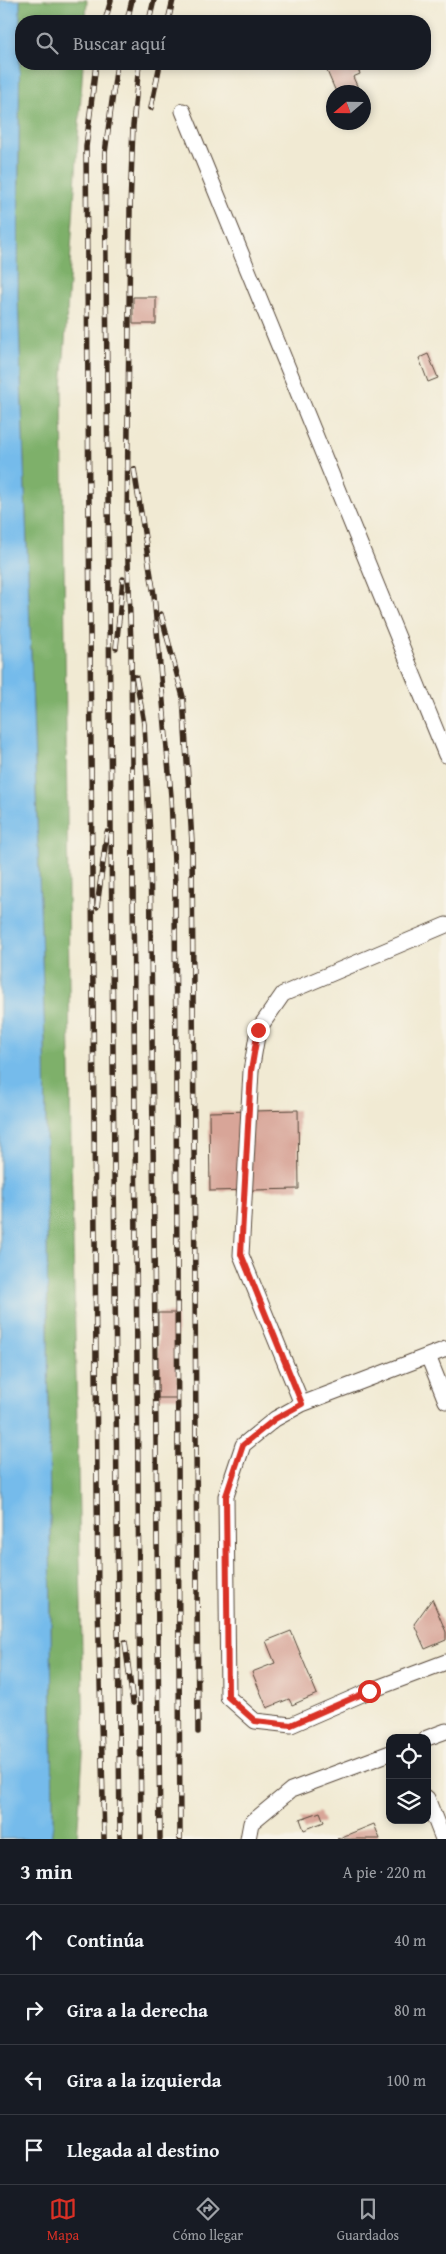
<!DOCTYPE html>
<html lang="es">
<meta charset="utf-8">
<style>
body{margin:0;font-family:"Gentium Book Plus",serif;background:#20242c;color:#f1f3f6}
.controls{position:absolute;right:15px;bottom:15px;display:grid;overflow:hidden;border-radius:10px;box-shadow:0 2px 8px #0003}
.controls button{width:45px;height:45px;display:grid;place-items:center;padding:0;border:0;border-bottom:1px solid #363941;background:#171b24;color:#f1f3f6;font:25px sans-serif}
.compass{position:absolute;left:326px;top:85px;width:45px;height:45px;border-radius:50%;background:#171b24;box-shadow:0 2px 8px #0003;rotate:250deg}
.stop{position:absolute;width:15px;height:15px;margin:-11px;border:4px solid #d93025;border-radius:50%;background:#fff}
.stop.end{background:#d93025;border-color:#fff;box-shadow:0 1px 5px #0008}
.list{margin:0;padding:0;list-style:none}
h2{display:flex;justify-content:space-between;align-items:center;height:65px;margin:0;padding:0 20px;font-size:21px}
h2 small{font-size:16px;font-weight:400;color:#9ea1a6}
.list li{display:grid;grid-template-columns:32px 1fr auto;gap:15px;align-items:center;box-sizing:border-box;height:70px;padding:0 20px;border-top:1px solid #363941}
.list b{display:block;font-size:19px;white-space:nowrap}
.list em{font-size:16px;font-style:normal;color:#9ea1a6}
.icon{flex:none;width:28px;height:28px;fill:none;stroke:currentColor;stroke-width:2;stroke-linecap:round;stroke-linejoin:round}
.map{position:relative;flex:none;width:446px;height:1839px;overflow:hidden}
.search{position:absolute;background:#171b24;box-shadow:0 2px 8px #0003;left:15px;right:15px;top:15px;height:55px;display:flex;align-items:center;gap:12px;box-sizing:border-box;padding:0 18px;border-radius:20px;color:#9ea1a6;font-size:19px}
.sheet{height:345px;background:#171b24}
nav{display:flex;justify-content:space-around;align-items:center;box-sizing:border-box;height:70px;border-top:1px solid #363941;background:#171b24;font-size:14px;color:#9ea1a6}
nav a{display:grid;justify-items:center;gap:2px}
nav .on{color:#d93025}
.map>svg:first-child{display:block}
.forest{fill:#7eb06b;stroke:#5c6d44}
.water{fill:#74bbeb;stroke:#587284}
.building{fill:#d8a598}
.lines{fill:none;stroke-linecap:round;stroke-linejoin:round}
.service-casing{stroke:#564739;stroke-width:17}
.service{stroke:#fff;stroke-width:15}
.rail-casing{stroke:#3b2a1e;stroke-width:5.5}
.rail{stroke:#f7f3e8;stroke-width:4;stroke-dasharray:11;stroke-linecap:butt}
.route{stroke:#d93025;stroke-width:6}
</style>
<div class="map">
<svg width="446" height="1839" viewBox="0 0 446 1839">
<rect width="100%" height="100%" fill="#f7f3e8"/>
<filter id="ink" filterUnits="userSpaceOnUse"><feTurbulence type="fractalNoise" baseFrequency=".02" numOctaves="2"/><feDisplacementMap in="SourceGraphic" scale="10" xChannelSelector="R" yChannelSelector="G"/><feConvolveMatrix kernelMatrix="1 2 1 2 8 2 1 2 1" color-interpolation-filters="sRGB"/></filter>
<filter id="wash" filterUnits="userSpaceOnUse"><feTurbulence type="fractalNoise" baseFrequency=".0096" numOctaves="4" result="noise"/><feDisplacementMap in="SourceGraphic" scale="20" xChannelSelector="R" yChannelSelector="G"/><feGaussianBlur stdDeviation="1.12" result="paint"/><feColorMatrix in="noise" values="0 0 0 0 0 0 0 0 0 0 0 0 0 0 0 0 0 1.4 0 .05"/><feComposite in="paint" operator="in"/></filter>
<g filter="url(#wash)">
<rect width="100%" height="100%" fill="#f1ead3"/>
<path class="forest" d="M20 0H87L86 21H21V64H83L62 389 71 1149 84 1741 77 1839H51L53 1824 45 1041 18 297Z"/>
<path class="water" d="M0 0H20L18 297 45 1041 53 1824 51 1839H0Z"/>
<g id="blocks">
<path class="building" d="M324 64H356L360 74 353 77 358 88 347 92H336Z
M133 297H156V324H133Z
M428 354 438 378 428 382 419 358Z
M298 1110 299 1189 210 1191 209 1112Z
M158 1313H177L178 1398H158Z
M432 1599 446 1632V1640L425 1649 414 1624Z
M291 1631 317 1694 292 1705 289 1699 267 1708 252 1672 275 1663 266 1641Z
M320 1812 324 1822 304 1830 300 1819Z
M374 1824 380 1839H337Z"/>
</g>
</g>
<g filter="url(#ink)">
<use href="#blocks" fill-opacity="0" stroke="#564739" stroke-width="1"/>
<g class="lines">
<defs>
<path id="service" d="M183 111 446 755
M446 925 283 994 258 1030 251 1071 241 1255 302 1404 275 1419 243 1445 226 1496 228 1697 255 1721 291 1725 369 1691 446 1662
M428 1356 446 1401
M302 1404 446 1349
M427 1738 446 1731
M427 1798 443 1839
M248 1839 251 1823 291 1790 390 1753"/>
</defs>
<use href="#service" class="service-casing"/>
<use href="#service" class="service"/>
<defs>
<path id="rail" d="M105 21 111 0
M127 21 132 0
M149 21 154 0
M168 21 173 0
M96 64 86 147 98 1601 104 1839
M117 64 105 153 120 1839
M139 64 133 126 130 209 127 534 131 645 141 1839
M151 108 160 64
M134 469 154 595 171 796 175 885 180 1839
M161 614 183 697 192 842 198 1732
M116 648 123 579
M136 677 144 724 150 835 160 1839
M97 907 107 832
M125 1642 133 1703"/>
</defs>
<use href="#rail" class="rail-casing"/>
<use href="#rail" class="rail"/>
</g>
</g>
<g class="lines" filter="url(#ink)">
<path class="route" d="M258 1030 251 1071 241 1254 302 1404 275 1419 243 1445 226 1496 228 1697 255 1721 291 1725 369 1691"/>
</g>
</svg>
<div class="controls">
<button><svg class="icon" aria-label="locate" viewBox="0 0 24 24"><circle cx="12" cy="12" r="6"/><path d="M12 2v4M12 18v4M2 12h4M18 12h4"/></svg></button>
<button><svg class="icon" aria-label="layers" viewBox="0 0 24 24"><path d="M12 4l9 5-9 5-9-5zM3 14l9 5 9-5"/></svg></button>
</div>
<svg class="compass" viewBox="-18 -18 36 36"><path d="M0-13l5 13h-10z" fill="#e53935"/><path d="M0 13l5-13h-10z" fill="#9ea1a6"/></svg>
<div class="stop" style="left:369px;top:1691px"></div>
<div class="stop end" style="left:258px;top:1030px"></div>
<div class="search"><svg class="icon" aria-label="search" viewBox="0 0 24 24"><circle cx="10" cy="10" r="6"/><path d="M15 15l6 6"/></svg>Buscar aquí</div>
</div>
<section class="sheet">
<h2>3 min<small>A pie · 220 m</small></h2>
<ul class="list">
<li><svg class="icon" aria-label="ahead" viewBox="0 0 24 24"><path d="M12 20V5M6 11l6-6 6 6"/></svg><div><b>Continúa</b></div><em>40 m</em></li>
<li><svg class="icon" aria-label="right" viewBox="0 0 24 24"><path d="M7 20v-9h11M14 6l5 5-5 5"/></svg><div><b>Gira a la derecha</b></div><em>80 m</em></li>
<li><svg class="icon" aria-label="left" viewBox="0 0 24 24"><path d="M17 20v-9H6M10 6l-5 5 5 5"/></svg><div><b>Gira a la izquierda</b></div><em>100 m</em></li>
<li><svg class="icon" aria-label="arrive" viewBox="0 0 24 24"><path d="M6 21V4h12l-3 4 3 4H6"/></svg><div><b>Llegada al destino</b></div></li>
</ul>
</section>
<nav>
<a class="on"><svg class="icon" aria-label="map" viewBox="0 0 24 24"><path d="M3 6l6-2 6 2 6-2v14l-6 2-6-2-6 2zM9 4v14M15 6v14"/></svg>Mapa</a>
<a><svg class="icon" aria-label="directions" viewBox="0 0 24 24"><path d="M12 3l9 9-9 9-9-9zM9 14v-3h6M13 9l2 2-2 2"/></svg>Cómo llegar</a>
<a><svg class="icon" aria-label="saved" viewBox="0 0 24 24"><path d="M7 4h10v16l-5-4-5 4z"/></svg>Guardados</a>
</nav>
